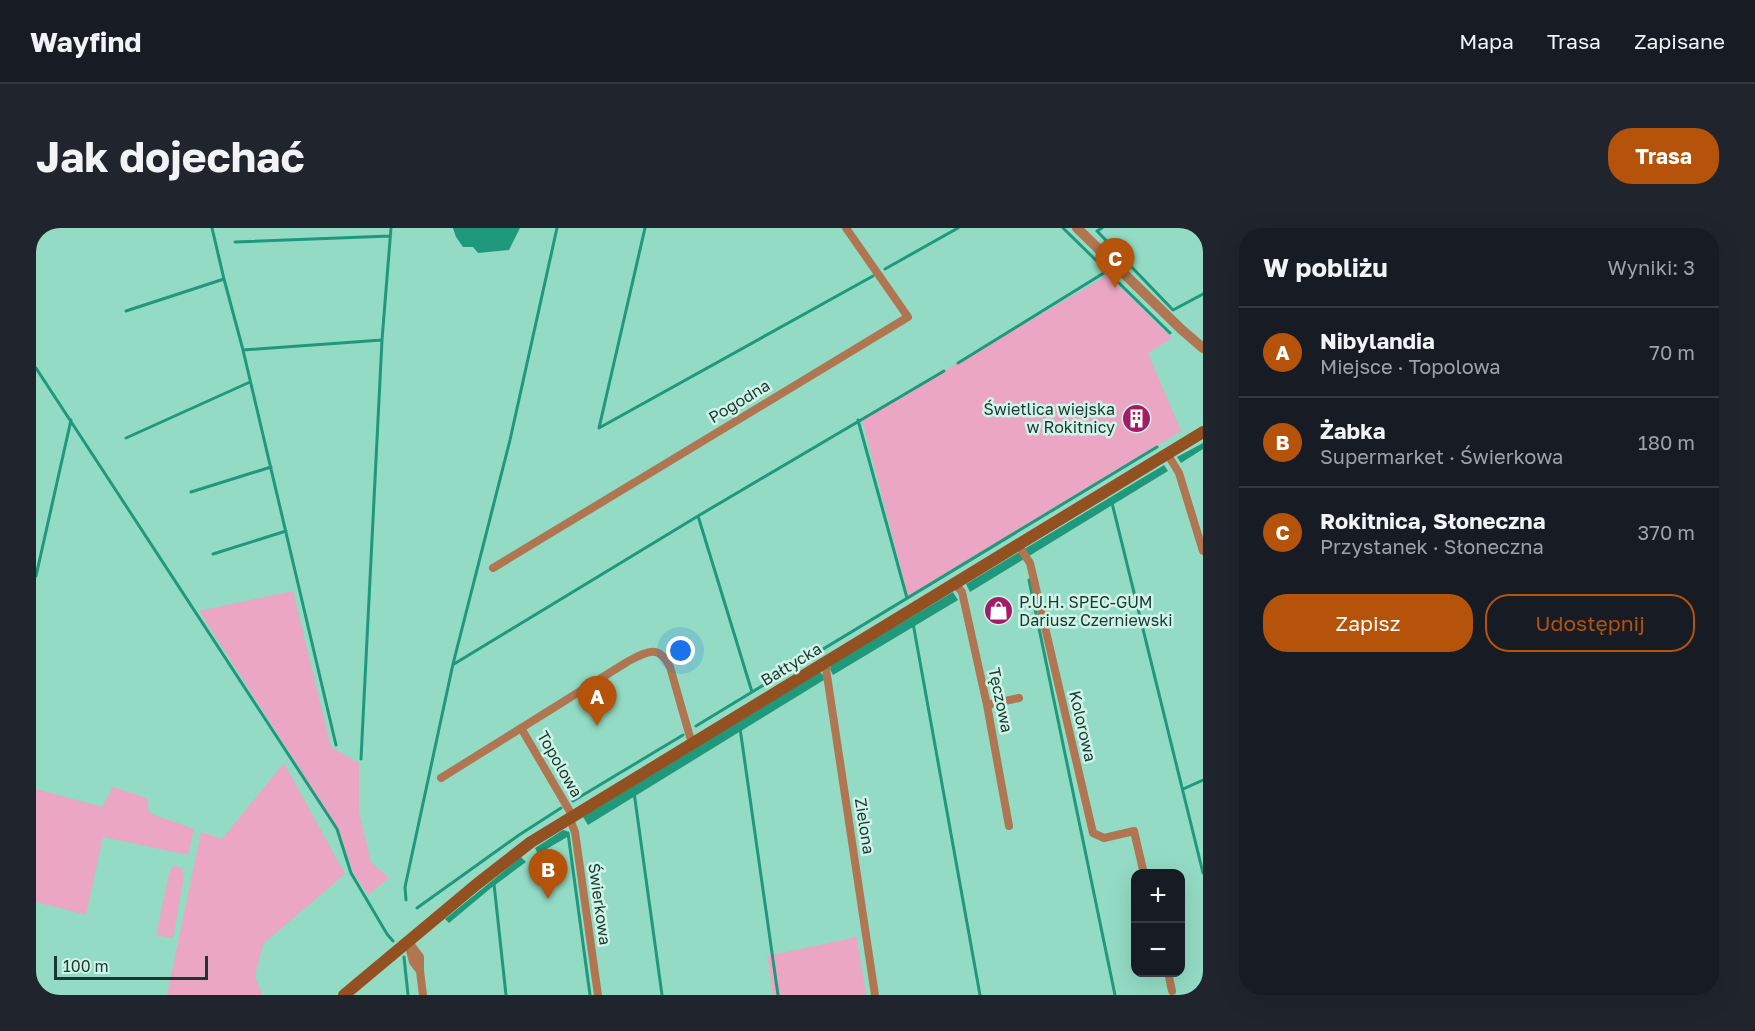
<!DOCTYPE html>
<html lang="pl">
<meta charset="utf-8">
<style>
body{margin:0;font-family:"Golos Text",sans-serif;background:#20242c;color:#f1f3f6}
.controls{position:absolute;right:18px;bottom:18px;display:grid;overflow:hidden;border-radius:12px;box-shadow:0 6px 24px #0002}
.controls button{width:54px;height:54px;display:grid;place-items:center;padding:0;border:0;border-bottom:2px solid #363941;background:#171b24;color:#f1f3f6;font:30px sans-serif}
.scale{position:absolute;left:18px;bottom:15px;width:154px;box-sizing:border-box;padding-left:6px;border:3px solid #1a382f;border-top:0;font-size:16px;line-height:21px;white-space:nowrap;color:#1a382f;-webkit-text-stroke:4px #d1f4e8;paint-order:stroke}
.you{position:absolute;left:645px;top:423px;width:21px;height:21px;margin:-15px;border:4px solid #fff;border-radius:50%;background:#1a73e8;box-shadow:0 0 0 9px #1a73e833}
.badge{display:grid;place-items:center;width:39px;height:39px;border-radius:50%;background:#b45309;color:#fff;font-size:20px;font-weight:700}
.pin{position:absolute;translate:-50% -50px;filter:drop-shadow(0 2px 3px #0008)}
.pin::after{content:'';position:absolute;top:32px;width:21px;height:18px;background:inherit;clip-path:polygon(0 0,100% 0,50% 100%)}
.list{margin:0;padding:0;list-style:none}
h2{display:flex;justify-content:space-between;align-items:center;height:78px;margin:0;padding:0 24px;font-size:26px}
h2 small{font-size:20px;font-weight:400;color:#9ea1a6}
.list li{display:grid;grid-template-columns:39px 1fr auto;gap:18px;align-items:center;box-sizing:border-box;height:90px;padding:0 24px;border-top:2px solid #363941}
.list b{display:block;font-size:22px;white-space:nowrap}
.list p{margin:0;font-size:20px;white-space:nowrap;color:#9ea1a6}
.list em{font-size:20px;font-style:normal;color:#9ea1a6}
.actions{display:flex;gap:12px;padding:18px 24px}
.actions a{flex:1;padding:14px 0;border:2px solid #b45309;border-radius:24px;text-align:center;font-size:21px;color:#b45309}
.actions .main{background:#b45309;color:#fff}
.map{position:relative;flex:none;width:1167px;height:767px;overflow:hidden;border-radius:24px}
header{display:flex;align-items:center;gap:36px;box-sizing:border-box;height:84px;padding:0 30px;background:#171b24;border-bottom:2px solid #363941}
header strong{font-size:28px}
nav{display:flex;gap:33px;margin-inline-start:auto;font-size:21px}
.intro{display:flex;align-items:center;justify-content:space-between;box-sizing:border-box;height:144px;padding:0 36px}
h1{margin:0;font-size:42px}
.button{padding:15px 27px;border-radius:24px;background:#b45309;color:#fff;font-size:21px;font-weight:700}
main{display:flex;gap:36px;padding:0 36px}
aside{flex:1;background:#171b24;border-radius:24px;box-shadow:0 6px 24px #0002}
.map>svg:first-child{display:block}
.green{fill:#eaa6c2}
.water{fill:#20987c}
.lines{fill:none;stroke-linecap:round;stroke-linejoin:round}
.stream{stroke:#20987c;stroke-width:3}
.minor{stroke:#b07652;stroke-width:8}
.tertiary{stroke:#b07652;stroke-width:10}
.secondary{stroke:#935122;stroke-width:12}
.labels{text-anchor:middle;stroke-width:5;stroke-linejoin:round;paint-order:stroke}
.street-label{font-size:16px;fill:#1a382f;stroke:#d1f4e8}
.poi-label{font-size:16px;fill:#1a382f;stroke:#d1f4e8;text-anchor:end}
</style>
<header>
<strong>Wayfind</strong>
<nav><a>Mapa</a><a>Trasa</a><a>Zapisane</a></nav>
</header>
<div class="intro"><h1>Jak dojechać</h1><a class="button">Trasa</a></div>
<main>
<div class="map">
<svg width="1167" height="767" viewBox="0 0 1167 767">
<rect width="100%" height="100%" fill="#93dbc5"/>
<path class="green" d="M1072 47 1136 110 1112 125 1145 203 872 368 826 191Z
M257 363 295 519 323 535V585L335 634 353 650 332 667 317 644 303 602 163 383Z
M248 535 309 646 227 716 219 748 226 767H131L165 604 186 611Z
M77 559 111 570 113 585 158 601 152 627 67 609 50 687 0 674V561L66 579Z
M137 637 146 640 148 649 137 710 120 707 133 646Z
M821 709 830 767H737L731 728Z"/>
<path class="water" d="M417 0H484L473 22 442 25 437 19H427L420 9Z
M1167 215V221L1145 235 1141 229Z
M1128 237 1132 243 934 364 930 356Z
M917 364 922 372 797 447 794 441 795 437Z
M784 444 787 447 788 452 552 597 547 589Z
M527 602 531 603 533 608 502 626 499 620Z
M485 629 490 634 455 660 413 695 409 691Z"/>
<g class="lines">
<path class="stream" d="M176 0 188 51 207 122 346 112
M609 0 563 200 837 48
M1066 0 1061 3 1137 82 1167 66
M199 14 354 8
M849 41 922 0
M1083 55 1134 105
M90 83 188 51
M207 122 300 517
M922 135 1071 43 1027 0
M0 140 301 601 315 645 351 706 357 713
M822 192 871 370
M90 210 214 154
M155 264 235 239
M1076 275 1167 645
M662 288 716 464
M177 326 250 303
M0 348 35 192
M993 352 1079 767
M877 395 944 767
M418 436 662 288 908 143
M660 498 1121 219
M704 500 742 767
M325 531 346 112 355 0
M1147 561 1167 552
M598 564 626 767
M537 573 647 507
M532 605 554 767
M458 656 470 767
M370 672 369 659 417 436 474 212 521 0
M381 680 483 607 525 580
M368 729 372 767"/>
<path class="minor" d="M1132 227 1143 245 1167 323
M982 317 994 335 1057 605 1068 610 1098 603 1108 646
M457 340 872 89 810 0
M919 356 926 364 951 477 973 598
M789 434 839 767
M951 477 983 470
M485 500 536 587
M405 550 591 434C610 424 623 415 634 439L654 509 657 514
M533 589 539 604 562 767
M372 713 384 729V743L387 767
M372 714 377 734 384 743
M1132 744 1136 763"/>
<path class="tertiary" d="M1041 0 1146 102 1167 120"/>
<path class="secondary" d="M308 767 441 656 495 614 1167 204"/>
</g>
<defs>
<symbol id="building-disc" viewBox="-11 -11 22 22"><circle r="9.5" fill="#a31c67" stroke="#d1f4e8"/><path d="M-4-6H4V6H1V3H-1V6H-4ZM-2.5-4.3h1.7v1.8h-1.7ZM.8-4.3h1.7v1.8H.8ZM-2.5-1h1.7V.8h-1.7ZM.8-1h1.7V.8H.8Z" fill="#fff"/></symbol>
<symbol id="shop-disc" viewBox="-11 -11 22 22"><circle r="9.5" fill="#a31c67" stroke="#d1f4e8"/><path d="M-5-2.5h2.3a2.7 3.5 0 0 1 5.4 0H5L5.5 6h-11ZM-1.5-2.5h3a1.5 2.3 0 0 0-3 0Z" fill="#fff"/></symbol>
</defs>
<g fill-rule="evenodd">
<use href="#building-disc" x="1084" y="174" width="33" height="33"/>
<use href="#shop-disc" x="946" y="366" width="33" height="33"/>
</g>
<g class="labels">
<g class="street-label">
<text transform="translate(703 173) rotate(-31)" y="6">Pogodna</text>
<text transform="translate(755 436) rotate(-31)" y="6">Bałtycka</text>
<text transform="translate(965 472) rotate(78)" y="6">Tęczowa</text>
<text transform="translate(1047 498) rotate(77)" y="6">Kolorowa</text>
<text transform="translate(524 536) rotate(60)" y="6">Topolowa</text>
<text transform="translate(829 598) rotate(81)" y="6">Zielona</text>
<text transform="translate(564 676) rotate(82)" y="6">Świerkowa</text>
</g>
<g class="poi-label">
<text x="1079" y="187">Świetlica wiejska<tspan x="1079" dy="18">w Rokitnicy</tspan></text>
<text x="983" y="380" text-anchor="start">P.U.H. SPEC-GUM<tspan x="983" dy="18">Dariusz Czerniewski</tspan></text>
</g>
</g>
</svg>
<div class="controls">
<button>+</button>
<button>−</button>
</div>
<div class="scale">100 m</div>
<div class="you"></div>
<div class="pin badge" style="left:561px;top:498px">A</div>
<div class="pin badge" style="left:512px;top:671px">B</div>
<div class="pin badge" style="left:1079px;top:60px">C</div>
</div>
<aside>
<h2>W pobliżu<small>Wyniki: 3</small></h2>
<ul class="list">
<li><span class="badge">A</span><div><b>Nibylandia</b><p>Miejsce · Topolowa</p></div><em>70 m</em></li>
<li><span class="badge">B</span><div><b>Żabka</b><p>Supermarket · Świerkowa</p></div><em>180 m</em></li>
<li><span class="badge">C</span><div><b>Rokitnica, Słoneczna</b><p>Przystanek · Słoneczna</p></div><em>370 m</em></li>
</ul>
<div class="actions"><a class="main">Zapisz</a><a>Udostępnij</a></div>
</aside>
</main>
